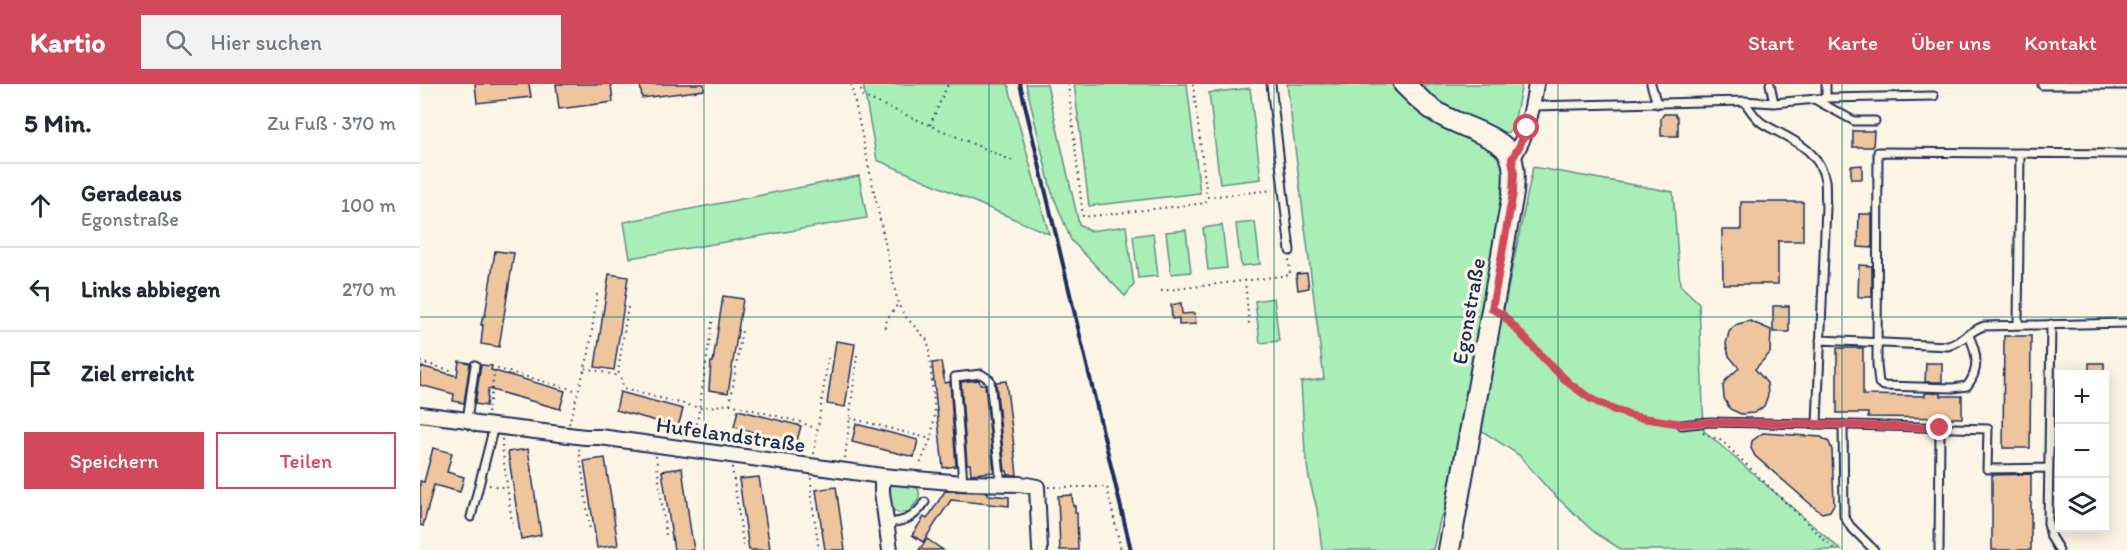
<!DOCTYPE html>
<html lang="de">
<meta charset="utf-8">
<style>
body{margin:0;font-family:Itim,sans-serif;background:#f2f2f3;color:#1f2937}
.controls{position:absolute;right:18px;bottom:18px;display:grid;overflow:hidden;border-radius:0px;box-shadow:0 3px 15px #0003}
.controls button{width:54px;height:54px;display:grid;place-items:center;padding:0;border:0;border-bottom:2px solid #e0e1e3;background:#fff;color:#1f2937;font:30px sans-serif}
.stop{position:absolute;width:18px;height:18px;margin:-14px;border:4px solid #d1495b;border-radius:50%;background:#fff}
.stop.end{background:#d1495b;border-color:#fff;box-shadow:0 2px 6px #0008}
.list{margin:0;padding:0;list-style:none}
h2{display:flex;justify-content:space-between;align-items:center;height:78px;margin:0;padding:0 24px;font-size:26px}
h2 small{font-size:20px;font-weight:400;color:#747a83}
.list li{display:grid;grid-template-columns:39px 1fr auto;gap:18px;align-items:center;box-sizing:border-box;height:84px;padding:0 24px;border-top:2px solid #e0e1e3}
.list b{display:block;font-size:22px;white-space:nowrap}
.list p{margin:0;font-size:20px;white-space:nowrap;color:#747a83}
.list em{font-size:20px;font-style:normal;color:#747a83}
.actions{display:flex;gap:12px;padding:18px 24px}
.actions a{flex:1;padding:14px 0;border:2px solid #d1495b;border-radius:0px;text-align:center;font-size:21px;color:#d1495b}
.actions .main{background:#d1495b;color:#fff}
.icon{flex:none;width:33px;height:33px;fill:none;stroke:currentColor;stroke-width:2;stroke-linecap:round;stroke-linejoin:round}
.map{position:relative;flex:none;width:1707px;height:466px;overflow:hidden}
header{display:flex;align-items:center;gap:36px;box-sizing:border-box;height:84px;padding:0 30px;background:#d1495b;color:#fff}
header strong{font-size:28px}
nav{display:flex;gap:33px;margin-inline-start:auto;font-size:21px}
.search{width:420px;height:54px;background:#f2f2f3;display:flex;align-items:center;gap:15px;box-sizing:border-box;padding:0 21px;border-radius:0px;color:#747a83;font-size:22px}
main{display:flex}
aside{flex:1;background:#fff}
.map>svg:first-child{display:block}
.green{fill:#a9edb7;stroke:#628e8a;stroke-width:1.5}
.building{fill:#efc59e;stroke:#1b2f5e;stroke-width:1.5}
.lines{fill:none;stroke-linecap:round;stroke-linejoin:round}
.lane-casing{stroke:#1b2f5e;stroke-width:11}
.street-casing{stroke:#1b2f5e;stroke-width:18}
.secondary-casing{stroke:#1b2f5e;stroke-width:24}
.path{stroke:#1b2f5e;stroke-width:2;stroke-dasharray:1.5 4.5;stroke-linecap:butt}
.lane{stroke:#fcf5e5;stroke-width:7}
.street{stroke:#fcf5e5;stroke-width:14}
.secondary{stroke:#fcf5e5;stroke-width:20}
.rail{stroke:#1b2f5e;stroke-width:4}
.route{stroke:#d1495b;stroke-width:8}
.grid{fill:none;stroke:#0f766e;stroke-width:1.5;stroke-opacity:0.55}
.labels{text-anchor:middle;stroke-width:6;stroke-linejoin:round;paint-order:stroke}
.street-label{font-size:22px;fill:#1b2f5e;stroke:#fcf5e5}
</style>
<header>
<strong>Kartio</strong>
<div class="search"><svg class="icon" aria-label="search" viewBox="0 0 24 24"><circle cx="10" cy="10" r="6"/><path d="M15 15l6 6"/></svg>Hier suchen</div>
<nav><a>Start</a><a>Karte</a><a>Über uns</a><a>Kontakt</a></nav>
</header>
<main>
<aside>
<h2>5 Min.<small>Zu Fuß · 370 m</small></h2>
<ul class="list">
<li><svg class="icon" aria-label="ahead" viewBox="0 0 24 24"><path d="M12 20V5M6 11l6-6 6 6"/></svg><div><b>Geradeaus</b><p>Egonstraße</p></div><em>100 m</em></li>
<li><svg class="icon" aria-label="left" viewBox="0 0 24 24"><path d="M17 20v-9H6M10 6l-5 5 5 5"/></svg><div><b>Links abbiegen</b></div><em>270 m</em></li>
<li><svg class="icon" aria-label="arrive" viewBox="0 0 24 24"><path d="M6 21V4h12l-3 4 3 4H6"/></svg><div><b>Ziel erreicht</b></div></li>
</ul>
<div class="actions"><a class="main">Speichern</a><a>Teilen</a></div>
</aside>
<div class="map">
<svg width="1707" height="466" viewBox="0 0 1707 466">
<rect width="100%" height="100%" fill="#fcf5e5"/>
<filter id="ink" filterUnits="userSpaceOnUse"><feTurbulence type="fractalNoise" baseFrequency=".0167" numOctaves="2"/><feDisplacementMap in="SourceGraphic" scale="12" xChannelSelector="R" yChannelSelector="G"/><feConvolveMatrix kernelMatrix="1 2 1 2 8 2 1 2 1" color-interpolation-filters="sRGB"/></filter>
<g filter="url(#ink)">
<path class="green" d="M443 0H588L629 150 457 76Z
M606 0H627L659 140 670 147 706 142 714 201 705 212 651 156 631 106Z
M654 0H767L780 109 669 122Z
M867 0H976L1077 70 1084 86 1087 103 1031 428 1021 432 1013 466H902L897 425 889 394 885 368 881 298 904 295Z
M996 0H1102L1094 39 1089 48 1073 50 1017 19Z
M830 4 841 95 800 100 789 9Z
M1113 83 1253 108 1260 201 1279 219 1284 347 1421 466H1202L1174 448 1129 406 1099 371 1059 345Z
M439 92 447 134 210 174 204 138Z
M835 138 840 180 821 182 816 140Z
M802 141 807 184 788 186 783 144Z
M766 146 771 188 751 190 746 148Z
M733 149 738 192 718 194 713 152Z
M854 214 859 257 840 259 835 217Z
M473 399H494L499 407V415L489 428 478 429 471 425 467 407Z"/>
<path class="building" d="M55 0H109L111 13 57 19Z
M136 0H191L193 18 139 25Z
M220 0H284V6L222 14Z
M1244 30H1255L1258 34V52H1241V34Z
M1433 47H1454L1453 63H1433Z
M1442 81V95H1431V82Z
M1321 118H1383V157H1358V200H1303L1302 146H1321Z
M1439 130H1452V164L1438 163Z
M75 167 94 169 79 263 61 260 63 241H61L63 232H65Z
M1439 181 1452 182V213H1438Z
M887 189 889 204 878 206 876 190Z
M189 190 208 193 194 286 175 283Z
M303 212 323 215 308 309 289 306 291 278H293Z
M761 219 762 230 775 229 776 240 759 241V234L752 235 751 221Z
M1353 222H1369V248H1353Z
M1330 237 1351 246 1350 269 1335 285 1347 299 1348 311 1344 322 1339 326 1334 329 1321 330 1310 325 1304 314 1303 302 1306 296 1319 284 1309 272 1306 260 1309 248 1313 243 1318 240Z
M1584 252H1611L1610 364H1583Z
M416 257 435 260 425 323 407 320Z
M1417 264H1443V311L1505 312V309H1521V312H1542V334L1448 333V329H1417Z
M39 277 50 279 44 319 33 317 34 310 0 301V282L37 292Z
M521 278 525 299 530 298 536 382 523 384 512 279Z
M1506 279H1522V298H1505Z
M1669 279H1684V291H1669Z
M61 281 72 282 71 286 145 307 140 325 68 305 66 322 55 320Z
M559 296 560 300H565L574 388 551 390 550 380H547L541 298Z
M586 297 593 354 597 391H588L587 387H585L576 298Z
M200 308 263 325 258 343 196 326Z
M318 326 381 342 376 360 314 343Z
M436 340 498 356 494 373 432 358Z
M1343 349 1401 353 1409 358 1412 366 1414 420 1410 427 1402 429 1395 424 1335 372 1331 364 1332 357Z
M13 364 32 369 27 388 44 393 40 408 14 401 3 442 0 441V397L4 398Z
M108 365 121 451 101 455 88 368Z
M185 374 198 461 177 464 164 377Z
M262 384 270 442 274 466H254L242 387Z
M1611 390V466H1572V391Z
M339 393 348 451 350 466H329L319 395Z
M416 403 425 466H405L396 406Z
M525 407 561 408 568 409V411L589 413V422L531 416 503 458 492 451 504 433 507 435Z
M652 411 653 422H655V429H657L658 466H640L638 412Z
M507 455 523 466H499Z"/>
<g class="lines">
<defs>
<path id="lane" d="M851 0 870 167
M1231 0 1237 20
M1350 0 1354 19
M1622 1H1707
M1406 14V0
M1394 15 1434 37H1455
M1324 17 1354 19 1406 14 1514 12
M1113 22 1324 17C1329 24 1335 34 1342 39 1366 54 1398 62 1405 96 1406 104 1405 115 1406 123L1397 340 1568 345 1567 385 1629 384
M1598 240 1600 69
M1631 240 1628 439 1631 453 1639 466
M1548 250C1557 267 1560 286 1547 302L1533 304 1464 302 1459 299 1457 281 1458 68 1707 70
M1400 256 1528 262C1542 258 1551 246 1564 242L1707 239
M47 336 55 281
M1423 340 1424 432 1430 442 1454 466
M1262 341 1289 338 1397 340
M543 399 535 293 561 290 570 296 580 392V400
M51 433 74 342
M466 439C484 438 495 434 505 418
M1519 466 1520 344"/>
<path id="street" d="M1092 75C1107 52 1112 27 1116 0
M0 330 47 336 57 340 165 353H180L462 392 543 399 601 400 617 403 620 466
M462 392V408L470 466"/>
<path id="secondary" d="M984 0C996 12 1008 24 1023 32 1041 42 1071 50 1085 64 1096 76 1094 94 1093 109L1029 466"/>
</defs>
<use href="#lane" class="lane-casing"/>
<use href="#street" class="street-casing"/>
<use href="#secondary" class="secondary-casing"/>
<path class="path" d="M431 0 478 220 486 233 508 257 515 330 511 354 499 383
M440 0 442 12 593 77
M648 0 663 133 786 119 787 113
M773 0 787 113 853 106
M510 41 528 0
M825 196 829 240
M741 207 870 191 869 176
M208 223 198 287 204 305 280 324 310 320 380 338 397 345
M1087 235C1118 270 1151 310 1196 326 1215 333 1235 336 1255 339
M465 244 467 235 478 220
M0 278 34 287
M165 284 199 292
M310 320 322 246
M68 329 75 284 158 307
M430 334 511 355
M149 340 169 269 177 210
M1283 349 1302 357 1415 466
M275 352 293 233
M82 355V363L92 439
M159 365 170 446
M394 370 408 274
M236 372 246 452
M425 374 437 271
M312 383 324 466
M391 394 392 417 399 466
M69 401 87 404
M628 403H687L701 466"/>
<use href="#lane" class="lane"/>
<use href="#street" class="street"/>
<use href="#secondary" class="secondary"/>
<path class="rail" d="M600 0 711 466"/>
</g>
</g>
<g class="lines" filter="url(#ink)">
<path class="route" d="M1107 44 1100 61 1092 75 1094 88 1093 109 1072 225 1082 230 1129 280 1150 300 1171 315 1194 326 1216 333 1262 340 1289 338 1397 340 1520 344"/>
</g>
<path class="grid" d="M284 0V466M569 0V466M854 0V466M1138 0V466M1422 0V466M0 233H1707"/>
<g class="labels">
<g class="street-label">
<text transform="translate(1048 227) rotate(-80)" y="8">Egonstraße</text>
<text transform="translate(311 350) rotate(8)" y="8">Hufelandstraße</text>
</g>
</g>
</svg>
<div class="controls">
<button>+</button>
<button>−</button>
<button><svg class="icon" aria-label="layers" viewBox="0 0 24 24"><path d="M12 4l9 5-9 5-9-5zM3 14l9 5 9-5"/></svg></button>
</div>
<div class="stop" style="left:1107px;top:44px"></div>
<div class="stop end" style="left:1520px;top:344px"></div>
</div>
</main>
